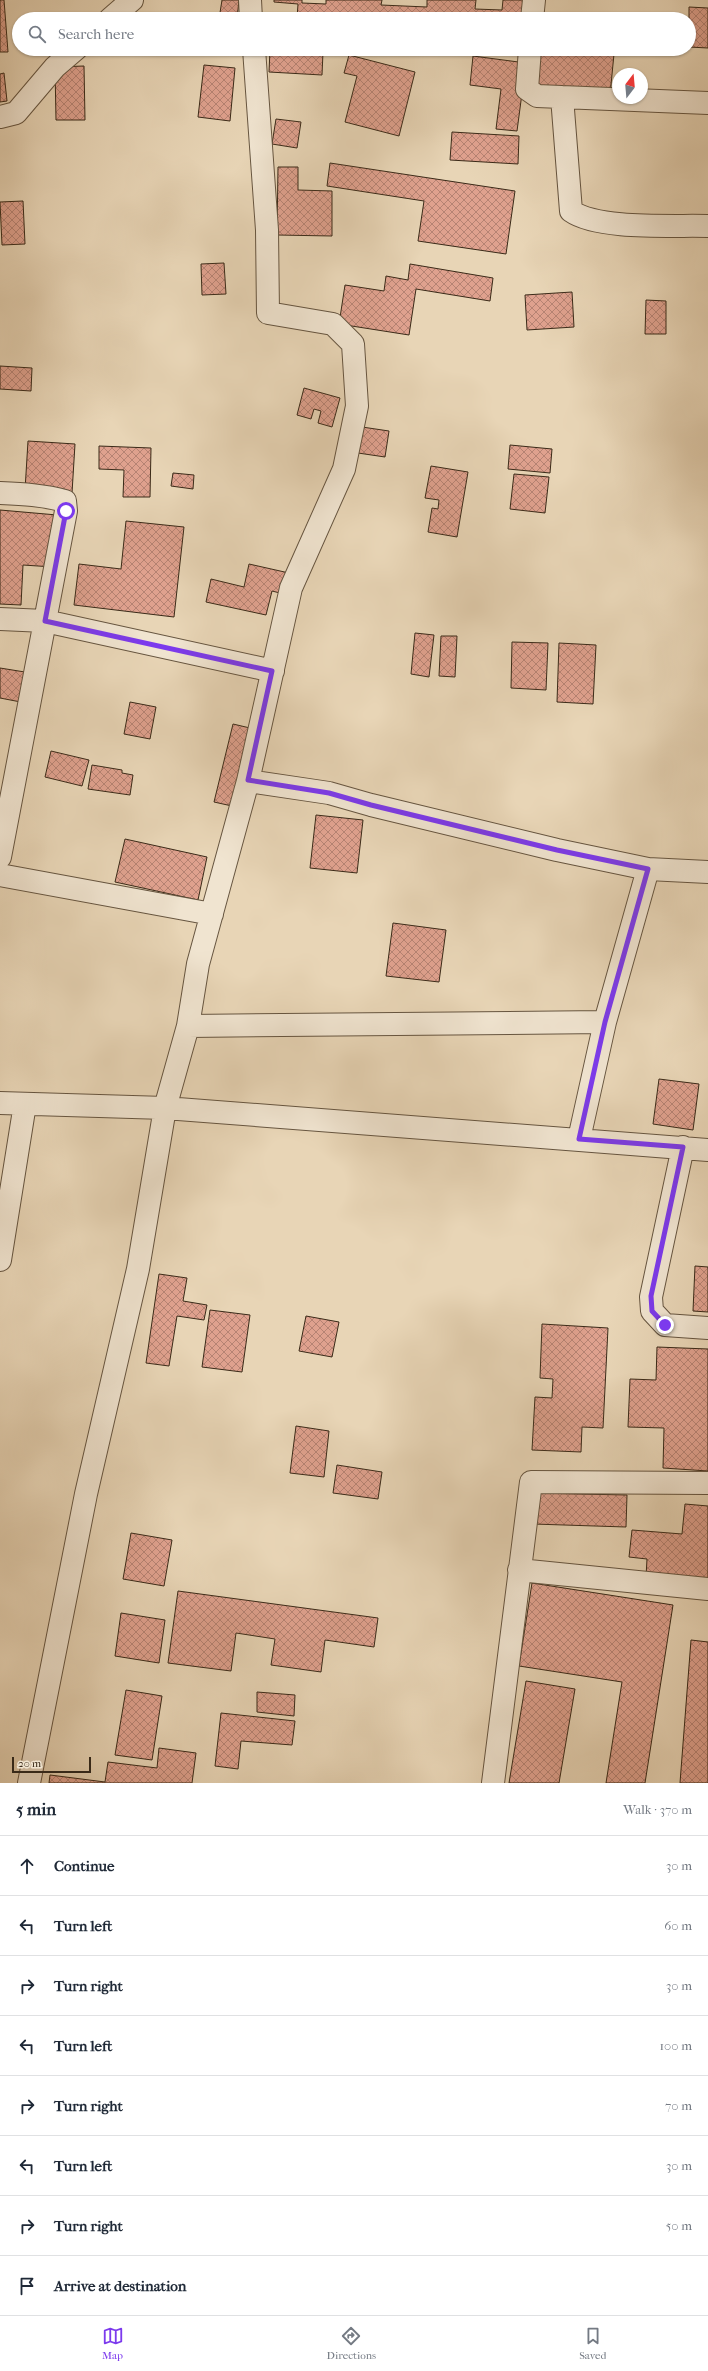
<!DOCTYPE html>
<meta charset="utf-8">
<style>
body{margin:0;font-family:"IM FELL French Canon",serif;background:#f6f6f7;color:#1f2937}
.compass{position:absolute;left:612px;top:68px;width:36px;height:36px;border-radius:50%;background:#fff;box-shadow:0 1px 3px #0004;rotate:16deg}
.scale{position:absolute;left:12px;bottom:10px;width:79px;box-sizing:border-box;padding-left:4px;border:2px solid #3a2a18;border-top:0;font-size:11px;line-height:14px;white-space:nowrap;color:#3a2a18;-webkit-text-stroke:3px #f0e4d0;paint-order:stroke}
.stop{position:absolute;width:12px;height:12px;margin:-9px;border:3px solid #7c3aed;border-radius:50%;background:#fff}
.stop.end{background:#7c3aed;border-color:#fff;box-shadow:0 1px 4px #0008}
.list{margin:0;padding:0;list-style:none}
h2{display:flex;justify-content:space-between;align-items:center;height:52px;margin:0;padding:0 16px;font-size:17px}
h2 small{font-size:13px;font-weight:400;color:#747a83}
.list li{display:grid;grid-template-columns:26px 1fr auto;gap:12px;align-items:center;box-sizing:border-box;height:60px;padding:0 16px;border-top:1px solid #e0e1e3}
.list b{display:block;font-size:15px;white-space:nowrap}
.list em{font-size:13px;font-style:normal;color:#747a83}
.icon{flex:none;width:22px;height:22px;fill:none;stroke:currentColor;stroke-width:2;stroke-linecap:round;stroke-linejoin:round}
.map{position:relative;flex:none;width:708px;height:1783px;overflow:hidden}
.search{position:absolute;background:#fff;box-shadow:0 1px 3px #0004;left:12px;right:12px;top:12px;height:44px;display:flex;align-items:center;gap:10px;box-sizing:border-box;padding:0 14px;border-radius:22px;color:#747a83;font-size:15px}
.sheet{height:532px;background:#fff}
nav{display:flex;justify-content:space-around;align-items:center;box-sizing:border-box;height:56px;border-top:1px solid #e0e1e3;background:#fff;font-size:11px;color:#747a83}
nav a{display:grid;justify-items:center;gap:2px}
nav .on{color:#7c3aed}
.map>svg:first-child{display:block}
.building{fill:url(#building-cross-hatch);stroke:#3a2a18}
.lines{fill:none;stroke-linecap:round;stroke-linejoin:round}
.minor-casing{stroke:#665540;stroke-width:24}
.minor{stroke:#f0e4d0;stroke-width:22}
.route{stroke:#7c3aed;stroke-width:5}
</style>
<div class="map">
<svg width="708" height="1783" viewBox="0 0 708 1783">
<defs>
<pattern id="building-cross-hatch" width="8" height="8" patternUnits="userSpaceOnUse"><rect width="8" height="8" fill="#dfa18e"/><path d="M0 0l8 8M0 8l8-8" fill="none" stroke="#b68373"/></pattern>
</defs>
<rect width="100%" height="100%" fill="#e8d5b6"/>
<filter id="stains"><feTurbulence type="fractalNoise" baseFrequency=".005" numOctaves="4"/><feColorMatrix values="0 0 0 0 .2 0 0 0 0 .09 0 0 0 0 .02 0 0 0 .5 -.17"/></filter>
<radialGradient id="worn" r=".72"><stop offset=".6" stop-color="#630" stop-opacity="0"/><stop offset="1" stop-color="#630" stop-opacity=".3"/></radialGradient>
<path class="building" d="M0 0H4L8 52H0Z
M222 0H239L237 19H219Z
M274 0H302V3L326 4V0H382L381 5 427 7V0H476L475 9 502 10 503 0H525L524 19 297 18 298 4 274 2Z
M689 7 708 8V48L689 47Z
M541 49 614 54 610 95 537 88Z
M270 50 323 52 322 75 269 72Z
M349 55 415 72 399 136 345 122 357 76 344 73Z
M473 56 526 63 517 131 496 129 501 89 470 85Z
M204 65 235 68 230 121 198 117Z
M84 66 85 120H56L55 67Z
M4 73 7 101 0 102V74Z
M276 119 301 122 297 148 272 144Z
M452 132 519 136 518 164 450 160Z
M330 163 515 191 506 254 418 241 424 201 327 186Z
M278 167H298V190L332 191V236L277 235Z
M23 201 25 244 2 245 0 202Z
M224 263 226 294 202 295 201 264Z
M410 264 493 278 490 301 416 289 409 335 339 324 345 285 384 291 386 276 408 280Z
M572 292 574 327 527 330 525 295Z
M646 300 666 301V334H645Z
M0 366 32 368 31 391 0 389Z
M304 388 340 398 332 427 318 423 321 411 314 409 311 419 297 415Z
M362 427 389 431 385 457 358 453Z
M28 441 75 444 72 493 25 490Z
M510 445 552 449 550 473 508 469Z
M99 446 151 448 150 497H123L124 470 99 469Z
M431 466 468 472 457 537 428 532 432 508 438 509 439 500 425 498Z
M173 473 194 475 193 489 171 486Z
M514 474 549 477 545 513 510 509Z
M0 510 57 515 53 567 23 565 21 605 0 604Z
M126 521 184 527 174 617 74 605 79 564 121 569Z
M249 564 289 573 284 594 272 591 266 615 206 602 211 579 244 587Z
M415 633 434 635 429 677 411 674Z
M441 636H457L455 677 439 676Z
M512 642 548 643 546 690 511 688Z
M559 643 596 645 593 704 557 702Z
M0 668 31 673 26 703 0 698Z
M130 702 156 707 150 739 124 734Z
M233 724 250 728 232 806 214 802Z
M51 751 89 760 82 786 45 777Z
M92 765 122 770V773L133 775 130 795 88 789Z
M316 815 363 820 357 873 310 868Z
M125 839 207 857 198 900 115 882Z
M393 923 446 930 439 982 386 976Z
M659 1079 699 1084 693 1130 653 1124Z
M695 1266 708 1267V1312L693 1311Z
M159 1274 187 1278 183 1301 207 1305 204 1320 177 1316 169 1366 146 1363Z
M210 1310 250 1315 242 1372 202 1367Z
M306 1316 339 1322 332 1357 299 1351Z
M542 1324 608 1328 603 1428 582 1427 581 1452 532 1450 535 1397 552 1398 553 1379 540 1378Z
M657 1347 708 1349V1471L663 1468 664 1428 628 1427 630 1379 656 1380Z
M296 1426 329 1431 324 1477 290 1473Z
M337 1465 382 1472 378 1499 333 1493Z
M533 1493 627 1495 626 1527 533 1524Z
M685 1504 708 1506V1583L646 1577 647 1559 629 1557 632 1530 682 1534Z
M131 1533 172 1540 164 1586 123 1579Z
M532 1583 673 1605 645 1783H606L622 1682 519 1666Z
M178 1591 378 1618 374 1647 325 1640 321 1672 271 1665 275 1639 236 1633 231 1671 168 1663Z
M121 1613 165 1620 159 1663 115 1656Z
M691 1640 708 1642V1783H680Z
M526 1681 575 1689 559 1783H509Z
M126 1690 162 1696 152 1760 115 1755Z
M257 1692 295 1695 294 1716 257 1712Z
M221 1713 295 1721 292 1745 241 1741 238 1769 215 1766Z
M159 1748 196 1753 192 1783H49L50 1775 105 1782 108 1762 157 1768Z"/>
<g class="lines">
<defs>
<path id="minor" d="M250 0 251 19
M110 19 132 0
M532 19 534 0
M530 49 527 89 537 96 708 103
M562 97 571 211C598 230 673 225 708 226
M0 117 16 113 55 67 76 49
M0 493C22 494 44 495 65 501L66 511 0 857
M0 619 45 621 273 671
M248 781 329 793 371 805 557 850 648 869 708 872
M0 875 212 914
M188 1026 605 1022
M0 1103 165 1108 708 1150
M579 1139 605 1022 648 869
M683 1147 651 1297 652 1311 665 1325 708 1328
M0 1260 25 1104
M519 1570 708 1589
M29 1783 86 1494 138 1269 165 1108 188 1026 198 964 248 781 291 588 344 469 357 406 353 344 333 324 268 313 267 230 254 49
M493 1783 531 1482 708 1483"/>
</defs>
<use href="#minor" class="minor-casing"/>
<use href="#minor" class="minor"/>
</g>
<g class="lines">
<path class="route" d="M66 511 45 621 272 671 248 780 329 793 371 805 557 850 648 869 605 1022 579 1139 683 1147 651 1296 652 1311 665 1325"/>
</g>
<rect width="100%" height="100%" filter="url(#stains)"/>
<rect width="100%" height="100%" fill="url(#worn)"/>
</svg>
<svg class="compass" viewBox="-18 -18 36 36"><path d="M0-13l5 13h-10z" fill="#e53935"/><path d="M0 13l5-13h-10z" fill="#747a83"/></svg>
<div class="scale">20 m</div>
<div class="stop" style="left:66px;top:511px"></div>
<div class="stop end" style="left:665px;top:1325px"></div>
<div class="search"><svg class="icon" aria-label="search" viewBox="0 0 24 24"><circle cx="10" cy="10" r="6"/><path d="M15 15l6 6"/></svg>Search here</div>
</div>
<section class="sheet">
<h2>5 min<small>Walk · 370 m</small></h2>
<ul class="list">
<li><svg class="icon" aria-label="ahead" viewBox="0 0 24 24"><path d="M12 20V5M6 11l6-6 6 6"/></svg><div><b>Continue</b></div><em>30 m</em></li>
<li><svg class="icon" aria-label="left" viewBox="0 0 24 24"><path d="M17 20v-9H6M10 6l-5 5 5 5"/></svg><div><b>Turn left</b></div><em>60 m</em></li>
<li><svg class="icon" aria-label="right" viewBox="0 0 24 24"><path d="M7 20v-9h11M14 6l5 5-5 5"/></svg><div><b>Turn right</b></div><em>30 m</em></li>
<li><svg class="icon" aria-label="left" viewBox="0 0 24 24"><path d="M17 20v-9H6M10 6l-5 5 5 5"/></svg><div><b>Turn left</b></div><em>100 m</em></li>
<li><svg class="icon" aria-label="right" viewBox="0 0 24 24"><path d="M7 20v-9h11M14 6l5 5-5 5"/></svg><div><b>Turn right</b></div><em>70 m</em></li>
<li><svg class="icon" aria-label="left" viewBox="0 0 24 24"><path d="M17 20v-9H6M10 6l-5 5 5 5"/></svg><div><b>Turn left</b></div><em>30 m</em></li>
<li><svg class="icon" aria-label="right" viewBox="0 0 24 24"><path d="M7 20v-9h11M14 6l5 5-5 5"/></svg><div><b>Turn right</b></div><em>50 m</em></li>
<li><svg class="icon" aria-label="arrive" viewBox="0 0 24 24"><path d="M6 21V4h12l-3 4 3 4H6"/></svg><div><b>Arrive at destination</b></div></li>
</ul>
</section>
<nav>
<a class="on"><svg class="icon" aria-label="map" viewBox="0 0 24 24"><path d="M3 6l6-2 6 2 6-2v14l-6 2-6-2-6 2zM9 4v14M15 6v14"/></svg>Map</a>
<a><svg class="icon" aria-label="directions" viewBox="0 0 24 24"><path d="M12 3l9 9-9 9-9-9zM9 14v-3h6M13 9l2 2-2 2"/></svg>Directions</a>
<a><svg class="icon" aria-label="saved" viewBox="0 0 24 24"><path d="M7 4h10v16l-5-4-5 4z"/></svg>Saved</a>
</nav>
